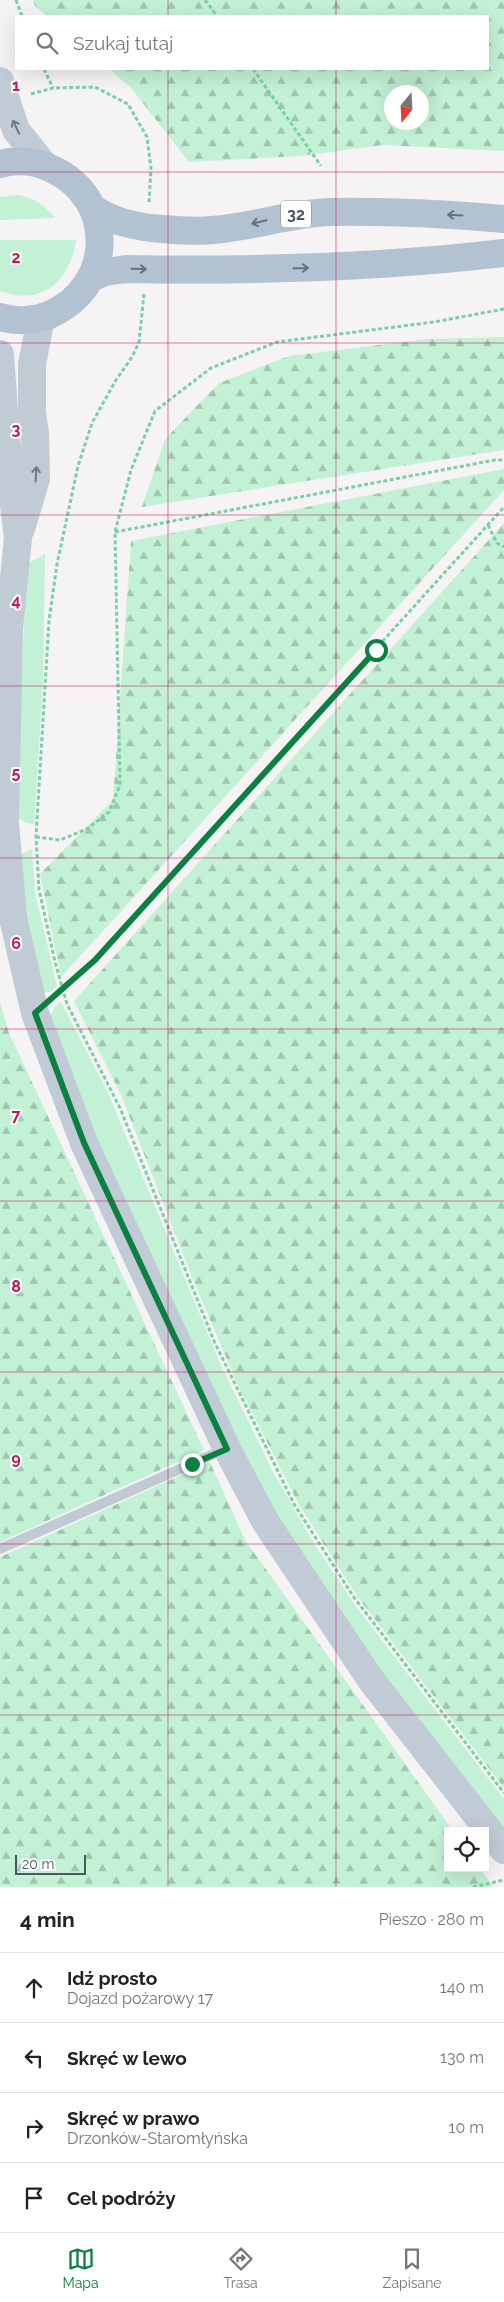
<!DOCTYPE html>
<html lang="pl">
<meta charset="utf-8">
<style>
body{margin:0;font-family:Raleway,sans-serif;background:#f6f6f6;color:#222}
.controls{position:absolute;right:15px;bottom:15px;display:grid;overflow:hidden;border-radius:0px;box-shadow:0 5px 20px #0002}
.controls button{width:45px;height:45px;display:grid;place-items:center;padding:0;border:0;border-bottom:1px solid #e0e0e0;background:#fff;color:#222;font:25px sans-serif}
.compass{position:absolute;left:384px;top:85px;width:45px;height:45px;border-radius:50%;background:#fff;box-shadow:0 5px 20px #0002;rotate:198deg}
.scale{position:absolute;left:15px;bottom:12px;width:71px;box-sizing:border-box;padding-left:5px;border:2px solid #4a5661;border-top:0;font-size:14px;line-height:18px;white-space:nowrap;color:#4a5661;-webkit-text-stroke:4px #fff;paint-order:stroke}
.stop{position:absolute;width:15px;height:15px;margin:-11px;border:4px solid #0b8043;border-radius:50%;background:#fff}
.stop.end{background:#0b8043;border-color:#fff;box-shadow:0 1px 5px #0008}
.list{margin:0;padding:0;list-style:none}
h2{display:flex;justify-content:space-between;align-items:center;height:65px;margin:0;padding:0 20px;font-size:21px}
h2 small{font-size:16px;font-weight:400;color:#767676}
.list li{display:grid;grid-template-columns:32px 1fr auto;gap:15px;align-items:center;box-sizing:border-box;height:70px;padding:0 20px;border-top:1px solid #e0e0e0}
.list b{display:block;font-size:19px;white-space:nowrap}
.list p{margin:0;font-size:16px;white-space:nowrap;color:#767676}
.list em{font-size:16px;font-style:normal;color:#767676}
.icon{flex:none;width:28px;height:28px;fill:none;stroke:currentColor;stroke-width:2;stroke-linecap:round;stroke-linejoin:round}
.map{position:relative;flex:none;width:504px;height:1887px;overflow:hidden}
.search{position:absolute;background:#fff;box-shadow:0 5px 20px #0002;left:15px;right:15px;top:15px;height:55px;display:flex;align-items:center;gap:12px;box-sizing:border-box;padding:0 18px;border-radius:0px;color:#767676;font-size:19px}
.sheet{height:345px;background:#fff}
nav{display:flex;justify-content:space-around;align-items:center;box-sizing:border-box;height:70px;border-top:1px solid #e0e0e0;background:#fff;font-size:14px;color:#767676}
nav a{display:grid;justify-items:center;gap:2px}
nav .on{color:#0b8043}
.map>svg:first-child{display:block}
.green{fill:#c3f1d5}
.forest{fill:url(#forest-firs);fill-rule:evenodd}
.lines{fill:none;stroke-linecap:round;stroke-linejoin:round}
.path{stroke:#7ad0a6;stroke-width:3;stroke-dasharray:4 2.5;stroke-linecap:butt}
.lane{stroke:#c1cad2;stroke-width:10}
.secondary{stroke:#c1cbd6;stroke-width:28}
.primary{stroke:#b3c2d1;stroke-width:28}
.oneway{stroke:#6e7984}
.oneway2{stroke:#64717d}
.route{stroke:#0b8043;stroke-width:6}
.grid{fill:none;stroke:#c2185b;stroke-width:1;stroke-opacity:0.55}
.labels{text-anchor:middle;stroke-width:4;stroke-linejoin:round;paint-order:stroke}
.shield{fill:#fff;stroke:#808990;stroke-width:1}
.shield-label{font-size:16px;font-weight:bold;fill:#4a5661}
.grid-label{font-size:16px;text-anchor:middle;font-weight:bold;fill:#c2185b;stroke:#fff;stroke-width:4;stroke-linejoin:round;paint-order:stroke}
</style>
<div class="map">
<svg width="504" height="1887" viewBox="0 0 504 1887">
<defs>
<pattern id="forest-firs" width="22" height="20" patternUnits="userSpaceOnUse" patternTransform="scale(1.25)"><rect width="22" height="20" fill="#c3f1d5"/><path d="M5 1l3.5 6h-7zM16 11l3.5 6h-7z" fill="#a0c6b0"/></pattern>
</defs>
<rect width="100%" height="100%" fill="#f5f3f3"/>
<path class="green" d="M18 195C36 198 44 206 56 218L0 220V197Z
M0 240H76C70 281 42 307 0 291Z
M45 554 43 682 34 824 26 823 16 816 26 576 29 563Z
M32 849 35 893 57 986 50 992H43L31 953 18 856Z
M61 1002 109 1095 219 1361 274 1474 315 1545 357 1608 504 1799V1832L385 1680 300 1556 241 1453 89 1127 50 1017 55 1007Z"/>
<path class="forest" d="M33 0H504V151L383 145 300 156 189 162 131 88 109 69H488V16H47L35 6ZM392 92H422V122H392Z
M504 337V450L142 507 165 439 219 383 289 356 428 339Z
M504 469V490L61 977 40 874 113 800 131 541Z
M504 523V1788L357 1596 298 1503 236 1381 192 1277 121 1095 74 1001Z
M0 1002 9 1033 204 1450 0 1542Z
M210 1462 245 1540 453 1831H448V1868H480L493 1887H0V1557Z"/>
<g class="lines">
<path class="path" d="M16 0 22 16
M205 0 217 16
M44 69 53 88
M253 69 321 166
M31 94 53 88 95 87 128 104 147 137 151 168 149 203
M144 294 139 342 132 357 116 380 92 423 78 466 57 564 49 621 36 837 39 889 55 962 67 1004 120 1108 214 1341 294 1504 353 1596 504 1793
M488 525 497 543 504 547
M115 532 495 460H504
M36 837 60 840 87 829 109 812 120 785 115 532 131 470 155 411 211 368 277 342 434 322 504 309
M56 994 95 959 504 507
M473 1887 504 1880"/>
<path class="lane" d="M0 1549 225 1449"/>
<path class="secondary" d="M0 81 16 130 44 165
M0 354 6 438 18 538 9 629 5 822 13 918 35 1013 84 1143 227 1449 265 1521 371 1680 504 1850
M21 529 36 479 35 433 32 413V364L41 318"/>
<path class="primary" d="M0 164C17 159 37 161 52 169 117 199 115 287 49 315 34 321 15 322 0 317
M94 209C112 221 130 225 151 228 172 230 191 232 212 230 252 227 288 214 329 212 387 211 446 214 504 219
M91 278 105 272 126 269C252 271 379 268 504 253"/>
</g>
<defs><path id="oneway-shaft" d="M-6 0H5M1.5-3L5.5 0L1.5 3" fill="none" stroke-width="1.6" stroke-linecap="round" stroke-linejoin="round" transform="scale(1.25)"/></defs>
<g class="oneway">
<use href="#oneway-shaft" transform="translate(16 127) rotate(-115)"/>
<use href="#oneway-shaft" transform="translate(36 474) rotate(-87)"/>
</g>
<g class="oneway2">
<use href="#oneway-shaft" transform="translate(455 215) rotate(-177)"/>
<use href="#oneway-shaft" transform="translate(259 222) rotate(167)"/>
<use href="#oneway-shaft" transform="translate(301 268) rotate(-1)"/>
<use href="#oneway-shaft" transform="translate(139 269) rotate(1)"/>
</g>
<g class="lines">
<path class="route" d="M192 1464 227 1449 84 1143 35 1013 95 960 376 650"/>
</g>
<path class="grid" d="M168 0V16M336 0V16M168 69V1887M336 69V1887M0 172H504M0 343H504M0 515H504M0 686H504M0 858H504M0 1029H504M0 1201H504M0 1372H504M0 1544H504M0 1715H504"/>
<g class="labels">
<rect class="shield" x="281" y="200.5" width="30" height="27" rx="4"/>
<g class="shield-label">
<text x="296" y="220">32</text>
</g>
</g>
<g class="grid-label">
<text x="16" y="91">1</text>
<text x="16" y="263">2</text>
<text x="16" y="435">3</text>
<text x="16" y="606">4</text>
<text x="16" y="778">5</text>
<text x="16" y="949">6</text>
<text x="16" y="1121">7</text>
<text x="16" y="1292">8</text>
<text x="16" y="1464">9</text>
</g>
</svg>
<div class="controls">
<button><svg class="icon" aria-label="locate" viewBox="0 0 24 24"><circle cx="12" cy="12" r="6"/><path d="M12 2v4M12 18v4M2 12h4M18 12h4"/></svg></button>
</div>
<svg class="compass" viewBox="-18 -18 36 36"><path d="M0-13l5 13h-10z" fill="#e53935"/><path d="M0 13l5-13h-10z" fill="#767676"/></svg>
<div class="scale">20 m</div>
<div class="stop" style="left:376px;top:650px"></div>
<div class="stop end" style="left:192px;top:1464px"></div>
<div class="search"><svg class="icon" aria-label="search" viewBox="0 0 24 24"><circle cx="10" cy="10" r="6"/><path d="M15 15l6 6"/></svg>Szukaj tutaj</div>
</div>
<section class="sheet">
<h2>4 min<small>Pieszo · 280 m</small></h2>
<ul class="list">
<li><svg class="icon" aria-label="ahead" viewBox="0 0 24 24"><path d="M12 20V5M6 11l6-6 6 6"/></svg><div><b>Idź prosto</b><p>Dojazd pożarowy 17</p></div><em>140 m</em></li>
<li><svg class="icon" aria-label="left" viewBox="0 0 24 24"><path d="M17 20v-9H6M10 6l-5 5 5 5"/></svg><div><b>Skręć w lewo</b></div><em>130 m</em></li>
<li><svg class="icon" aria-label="right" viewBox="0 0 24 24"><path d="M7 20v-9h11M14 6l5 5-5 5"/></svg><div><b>Skręć w prawo</b><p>Drzonków-Staromłyńska</p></div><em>10 m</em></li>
<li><svg class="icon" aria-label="arrive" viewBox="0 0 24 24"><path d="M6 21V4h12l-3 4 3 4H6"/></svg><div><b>Cel podróży</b></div></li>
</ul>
</section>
<nav>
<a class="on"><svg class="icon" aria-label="map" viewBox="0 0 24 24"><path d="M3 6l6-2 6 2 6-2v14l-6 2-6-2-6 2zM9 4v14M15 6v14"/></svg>Mapa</a>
<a><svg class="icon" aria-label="directions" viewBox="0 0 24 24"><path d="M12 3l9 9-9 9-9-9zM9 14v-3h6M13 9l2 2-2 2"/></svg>Trasa</a>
<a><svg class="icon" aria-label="saved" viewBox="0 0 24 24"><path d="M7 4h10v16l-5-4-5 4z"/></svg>Zapisane</a>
</nav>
